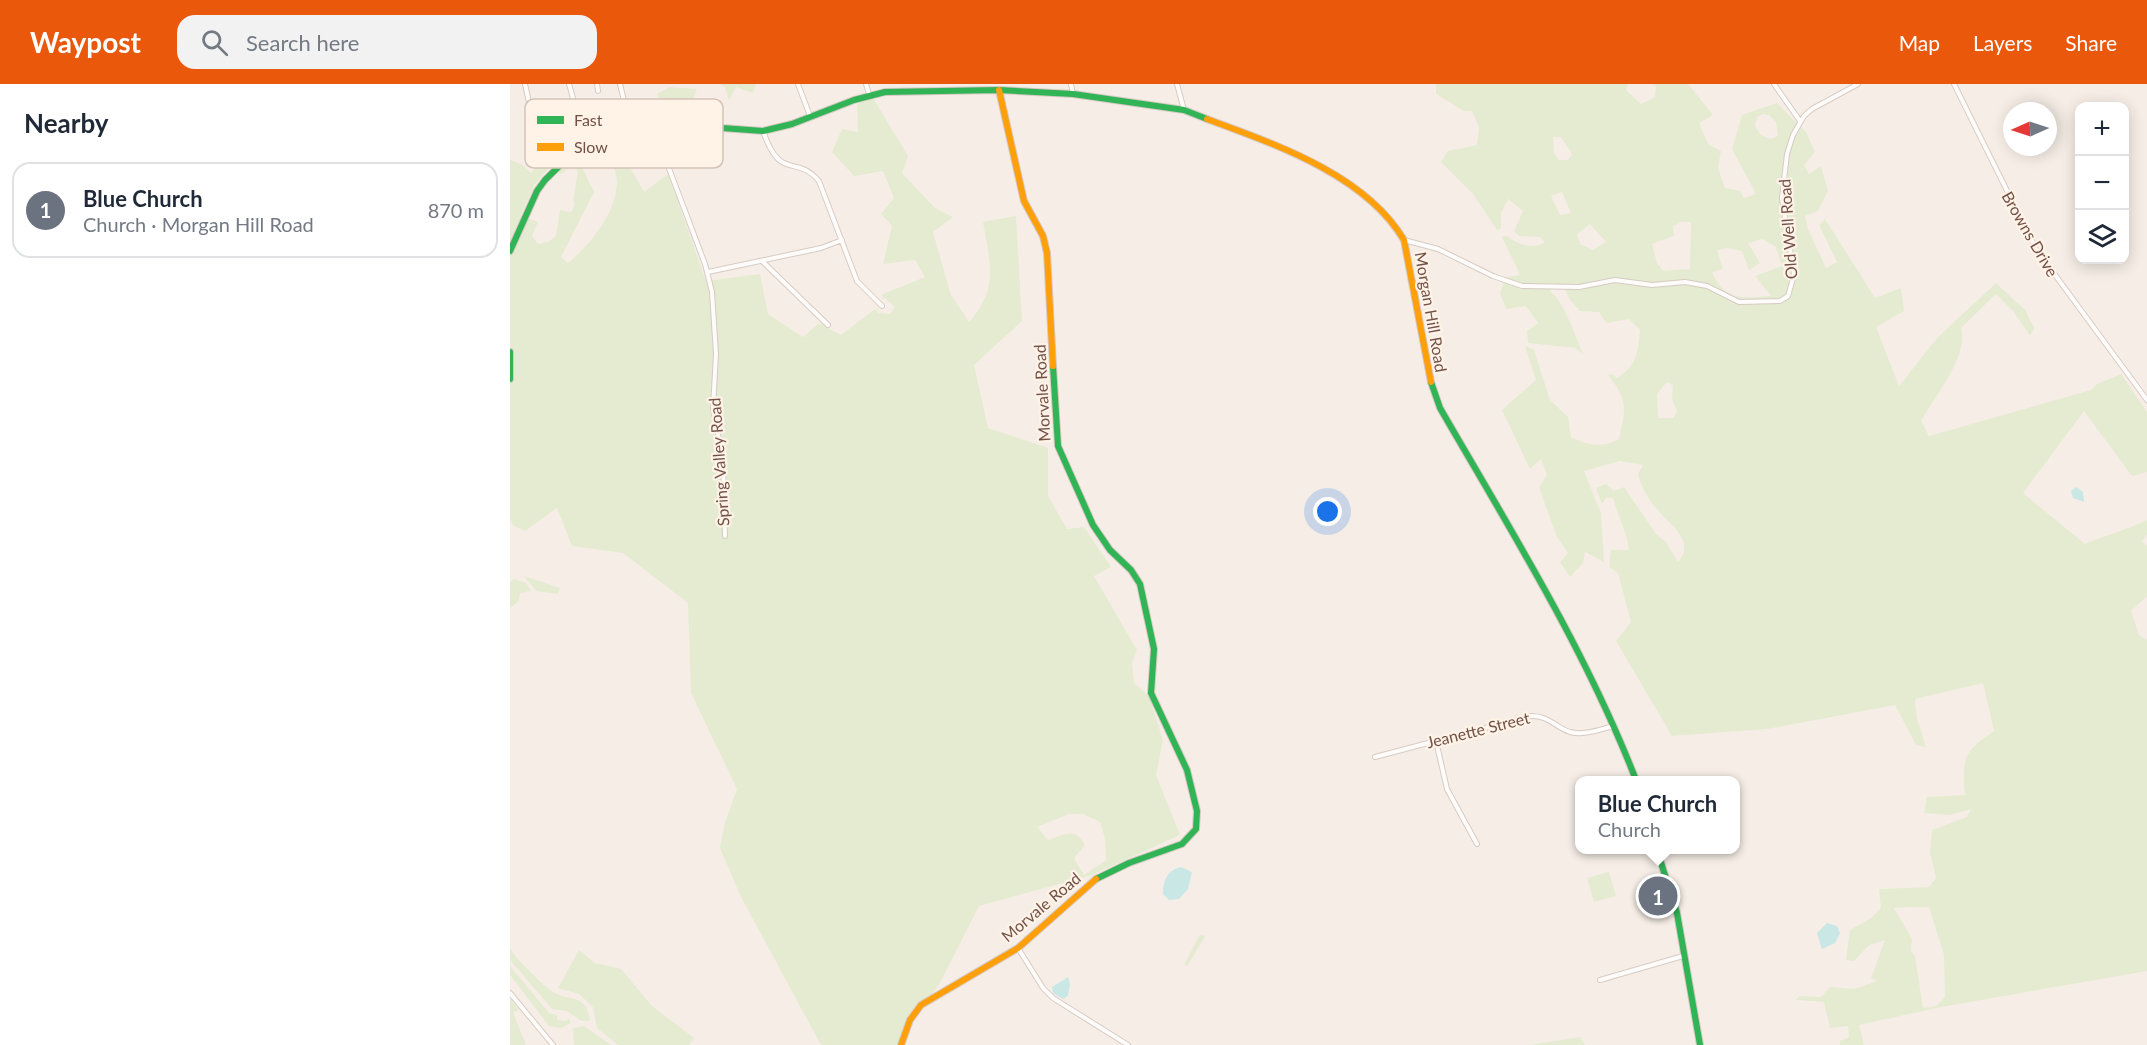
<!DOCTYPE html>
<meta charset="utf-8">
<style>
body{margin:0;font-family:Lato,sans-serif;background:#f2f2f3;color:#1f2937}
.controls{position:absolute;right:18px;top:18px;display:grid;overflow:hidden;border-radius:12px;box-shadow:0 3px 15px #0003}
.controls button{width:54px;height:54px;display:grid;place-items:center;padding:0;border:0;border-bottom:2px solid #e0e1e3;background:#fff;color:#1f2937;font:30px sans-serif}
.compass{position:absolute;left:1493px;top:18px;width:54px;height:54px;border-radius:50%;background:#fff;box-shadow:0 3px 15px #0003;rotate:267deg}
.you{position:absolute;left:818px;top:428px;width:21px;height:21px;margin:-15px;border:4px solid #fff;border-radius:50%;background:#1a73e8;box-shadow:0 0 0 9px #1a73e833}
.badge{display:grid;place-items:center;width:39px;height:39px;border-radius:50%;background:#ea580c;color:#fff;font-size:20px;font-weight:700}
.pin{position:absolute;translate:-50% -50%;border:3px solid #fff;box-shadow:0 2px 6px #0006}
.popup{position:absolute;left:1065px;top:692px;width:165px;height:78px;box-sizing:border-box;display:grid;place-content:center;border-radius:12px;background:#fff;filter:drop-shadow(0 2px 4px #0005);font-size:20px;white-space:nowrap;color:#747a83}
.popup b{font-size:22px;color:#1f2937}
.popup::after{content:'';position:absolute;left:50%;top:100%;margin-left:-12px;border:12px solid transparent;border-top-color:#fff}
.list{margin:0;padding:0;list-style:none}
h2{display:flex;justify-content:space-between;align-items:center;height:78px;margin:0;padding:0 24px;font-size:26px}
h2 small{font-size:20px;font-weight:400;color:#747a83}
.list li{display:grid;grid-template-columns:39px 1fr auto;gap:18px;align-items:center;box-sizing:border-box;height:96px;margin:0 12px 12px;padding:0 12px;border:2px solid #e0e1e3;border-radius:18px}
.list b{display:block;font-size:22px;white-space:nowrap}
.list p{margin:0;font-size:20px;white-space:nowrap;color:#747a83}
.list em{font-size:20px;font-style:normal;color:#747a83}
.icon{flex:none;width:33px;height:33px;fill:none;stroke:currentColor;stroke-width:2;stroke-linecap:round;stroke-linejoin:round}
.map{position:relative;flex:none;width:1637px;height:961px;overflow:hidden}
header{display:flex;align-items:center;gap:36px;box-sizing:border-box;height:84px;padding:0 30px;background:#ea580c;color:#fff}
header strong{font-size:28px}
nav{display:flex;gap:33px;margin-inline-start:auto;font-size:21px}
.search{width:420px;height:54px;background:#f2f2f3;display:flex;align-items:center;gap:15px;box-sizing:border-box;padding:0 21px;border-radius:18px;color:#747a83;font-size:22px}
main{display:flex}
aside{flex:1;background:#fff}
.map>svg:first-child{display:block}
.green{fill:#e4ebd1;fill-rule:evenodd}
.water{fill:#c8e7e5}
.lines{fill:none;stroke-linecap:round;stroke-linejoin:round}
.street-casing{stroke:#d7cbc4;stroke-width:6}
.fast-casing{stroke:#d6c9c3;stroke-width:8}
.slow-casing{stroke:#d6c9c3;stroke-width:8}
.street{stroke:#fefcfb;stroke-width:4}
.fast{stroke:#30b455;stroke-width:6}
.slow{stroke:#ff9f0a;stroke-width:6}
.labels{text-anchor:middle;stroke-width:4.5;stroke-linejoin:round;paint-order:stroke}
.street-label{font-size:16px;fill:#725148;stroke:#fff2e6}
.key{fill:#fff2e6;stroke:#d5c2b7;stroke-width:1.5}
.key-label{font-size:16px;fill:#725148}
</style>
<header>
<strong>Waypost</strong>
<div class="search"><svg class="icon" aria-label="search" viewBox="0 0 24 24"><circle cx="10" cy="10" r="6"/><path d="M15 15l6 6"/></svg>Search here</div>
<nav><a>Map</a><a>Layers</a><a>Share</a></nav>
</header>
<main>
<aside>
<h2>Nearby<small></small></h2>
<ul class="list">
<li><span class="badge" style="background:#6b7280">1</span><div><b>Blue Church</b><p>Church · Morgan Hill Road</p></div><em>870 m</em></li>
</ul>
</aside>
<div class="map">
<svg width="1637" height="961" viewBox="0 0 1637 961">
<rect width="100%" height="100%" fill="#f6eee6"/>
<path class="green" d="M209 0H246L243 9 226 3 219 17 215 3Z
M926 0H1118L1116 6 1131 20 1145 13 1146 2 1142 0H1178L1203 31 1189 39 1198 60 1211 67 1208 84 1215 104 1230 107 1234 114 1246 110 1222 65 1232 31 1267 19 1296 48 1305 68 1294 81 1299 90 1311 82 1318 107 1308 127 1295 132 1298 145 1316 184 1327 178 1309 141 1315 135 1365 214 1391 204 1394 227 1366 243 1389 302 1428 253 1486 199 1515 226 1524 244 1520 252 1503 227 1486 210 1451 244C1460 270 1424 314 1411 337L1419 352 1581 306 1587 300 1611 290 1637 328V388L1622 392 1574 327 1513 409 1575 460C1596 451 1617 446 1637 436V450L1632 458 1637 462V512L1621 527 1629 551 1637 556V887L1431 923 1349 941 1354 961H1330V957L1339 953 1338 942 1320 944 1314 918 1286 916 1289 912 1311 913 1320 903 1344 905 1367 897 1361 894 1375 856 1359 861 1344 877 1336 876 1340 846 1361 834 1371 824 1369 805 1419 803 1426 794 1420 769 1422 746 1457 733 1461 725 1440 731 1414 729 1417 713 1455 711C1451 675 1454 667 1484 647L1473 599 1405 615 1407 635 1416 663 1406 661 1385 621 1257 645 1162 652 1106 557 1121 538 1108 489 1099 483 1101 466H1119C1116 446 1108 432 1103 414H1096L1092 420 1086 404 1096 400 1104 407 1114 403 1146 450 1156 458 1168 478C1187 456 1158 440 1146 424 1137 413 1131 403 1128 390L1133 381 1110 377 1074 387 1091 429 1094 478 1075 468 1073 479 1060 493 1050 478 1058 469 1047 453 1029 404 1037 391 1031 375 1020 385 992 326 1026 296 1015 262 1024 266 1040 316 1058 333 1061 353C1077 362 1093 364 1109 355 1116 324 1118 316 1098 291L1102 290 1107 294C1127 282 1128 267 1130 246L1119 235 1096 239 1089 228 1070 227 1060 216 1052 200H1047L1040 207C1056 220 1064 251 1074 271L1065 264 1018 259 1017 247 1028 239 1016 222 996 225 990 209 996 193 1010 191 992 153 997 152C1009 161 1022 166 1035 158L1030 153 1009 152 1004 147 1013 127 998 115 991 129V144L987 146 963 110 931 78 938 67 967 61 969 43 962 27H954L926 10ZM1253 30 1259 31 1266 38 1268 52 1261 55 1251 51 1245 42 1247 33ZM1043 53H1051L1062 70 1058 76H1049L1044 69ZM1052 108 1061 129 1050 131 1041 112ZM1172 138H1181L1180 185 1153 187 1147 179 1142 160 1164 152 1163 142ZM1080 140 1096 158 1083 166 1070 160 1067 150ZM1253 155 1266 163 1272 182 1245 192 1261 212C1233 214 1215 218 1202 188L1213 185 1207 166 1217 164 1232 167 1239 186 1250 179 1238 159ZM1157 298 1163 301 1162 315 1167 327 1163 334H1148L1147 310ZM1402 823H1419L1434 871 1435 913 1426 922 1413 924 1405 872 1401 867 1402 855 1384 824Z
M159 3 187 5 181 20C189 34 196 36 212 37V40L169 32 165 22 151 19 147 10Z
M363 14 398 72 392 89 425 124 443 133 423 148 441 211 459 238C489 205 480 178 473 138L506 132 512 237 464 281 478 344 538 364V412L557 445 574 443 601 483 584 492 627 566 622 579 624 599 639 612 653 656 646 691 670 751 582 791 469 822 430 899 387 961H311L231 813 210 764 215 738 227 705 181 609 178 519 113 469 62 462 47 424 15 447 3 441 0 434V76L13 81 21 89 33 72 51 70 25 100 10 132 28 138 22 152 28 160 38 158 46 152 50 126 61 128 65 121 63 116 68 88 64 81 51 90 48 88 67 73 84 108 51 173 58 179C80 161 105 130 107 100 108 90 100 75 97 64L104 55 134 108 158 90 196 197 250 190 258 230 293 253 309 239 331 251 365 225 369 229 380 230 385 223 371 211 415 193 405 176 373 180 382 142 371 130 384 114 373 87 344 92 322 68 332 45 348 48 347 20ZM559 730H573L590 738 595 755 596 776 574 791 564 774 575 761C565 742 553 751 538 756L527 743Z
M155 37 184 45 186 48 183 62 178 65 154 60V47L150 38Z
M14 492 50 504 48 510 26 507Z
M4 495 16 499 21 507 10 509 9 517 0 524V498Z
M1099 788 1106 812 1084 818 1077 794Z
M693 851 695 853 677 882 674 881 689 852Z
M0 865C9 877 31 900 43 908 58 918 77 908 80 937H71L57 927 42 925 0 876Z
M69 866 85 879 111 885 142 922 184 954 179 961H108L87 944 83 923 69 910 48 904Z
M0 882 39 929 47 931V936L57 937 58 934 61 939 51 944 39 942 0 891Z
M0 915 9 926 3 928 16 961H0Z
M74 942 101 961H64L63 944Z
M1070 953 1075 961H1020Z"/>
<path class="water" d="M1566 403 1573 408 1574 418 1563 414 1561 407Z
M671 783 682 788 678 805 669 815 659 816 653 810C653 797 657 786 671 783Z
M1317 839 1327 842 1330 849 1325 859 1312 865 1307 849Z
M558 893 560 900 558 912 553 915 543 909 542 903Z"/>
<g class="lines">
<defs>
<path id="street" d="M15 0 20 23
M59 0 63 14
M87 0 88 7
M110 0 116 25
M288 0 300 32
M356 0 359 10
M561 0 563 10
M667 0 674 26
M1264 0 1290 37
M1444 0 1526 165 1637 316
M143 27V42L195 180 202 208 206 270 203 324 213 377 215 452
M253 47C271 99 285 69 309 97L347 197 372 222
M894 156 928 165 983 192 1012 202 1069 203 1105 196 1142 201 1175 198 1197 202 1229 218 1270 217 1278 212 1284 191 1272 114 1277 70 1283 51 1294 32 1302 25 1348 0
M252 177 318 241
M198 188 311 164 332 156
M926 657 937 705 967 760
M865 673 1020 632C1038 631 1045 643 1060 648 1074 652 1091 645 1104 642
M508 864 533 904 543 914 618 961
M1090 896 1173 872
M0 909 43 961"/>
<path id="fast" d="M0 167 27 107 35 96 87 45 118 25H138L171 36 212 44 253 47 282 40 344 16 375 8 489 6 563 10 674 26 697 35
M0 268V295
M543 282 548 362 583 441 600 466 621 486 630 500 644 565 641 609 677 686 687 727 686 745 672 760 619 779 586 795
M921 298 930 324C1000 445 1075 565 1126 696
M1147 766 1167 829 1190 961"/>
<path id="slow" d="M489 6 514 117 533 152 537 169 543 282
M697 35C764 60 855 90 894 156L921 298
M391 961 400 936 411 921 508 864 586 795"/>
</defs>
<use href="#street" class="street-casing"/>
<use href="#fast" class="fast-casing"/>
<use href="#slow" class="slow-casing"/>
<use href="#street" class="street"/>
<use href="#fast" class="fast"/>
<use href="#slow" class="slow"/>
</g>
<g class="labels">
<g class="street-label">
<text transform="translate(1278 145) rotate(-94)" y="6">Old Well Road</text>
<text transform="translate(1520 150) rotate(60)" y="6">Browns Drive</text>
<text transform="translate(921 228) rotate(80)" y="6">Morgan Hill Road</text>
<text transform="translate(532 309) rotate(-93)" y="6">Morvale Road</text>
<text transform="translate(209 378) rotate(-94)" y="6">Spring Valley Road</text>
<text transform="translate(968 646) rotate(-14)" y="6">Jeanette Street</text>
<text transform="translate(531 823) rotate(-40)" y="6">Morvale Road</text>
</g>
</g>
<rect x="15" y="15" width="198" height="69" rx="9" class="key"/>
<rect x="27" y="32" width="27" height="8" fill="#30b455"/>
<rect x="27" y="59" width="27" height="8" fill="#ff9f0a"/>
<g class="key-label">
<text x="64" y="42">Fast</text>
<text x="64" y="69">Slow</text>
</g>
</svg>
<div class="controls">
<button>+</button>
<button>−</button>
<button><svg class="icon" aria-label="layers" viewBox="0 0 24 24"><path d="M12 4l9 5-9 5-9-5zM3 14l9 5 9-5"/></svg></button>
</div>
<svg class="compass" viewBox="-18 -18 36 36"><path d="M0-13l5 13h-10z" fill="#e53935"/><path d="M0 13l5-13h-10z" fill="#747a83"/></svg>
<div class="you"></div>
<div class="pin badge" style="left:1148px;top:812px;background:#6b7280">1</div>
<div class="popup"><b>Blue Church</b>Church</div>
</div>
</main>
